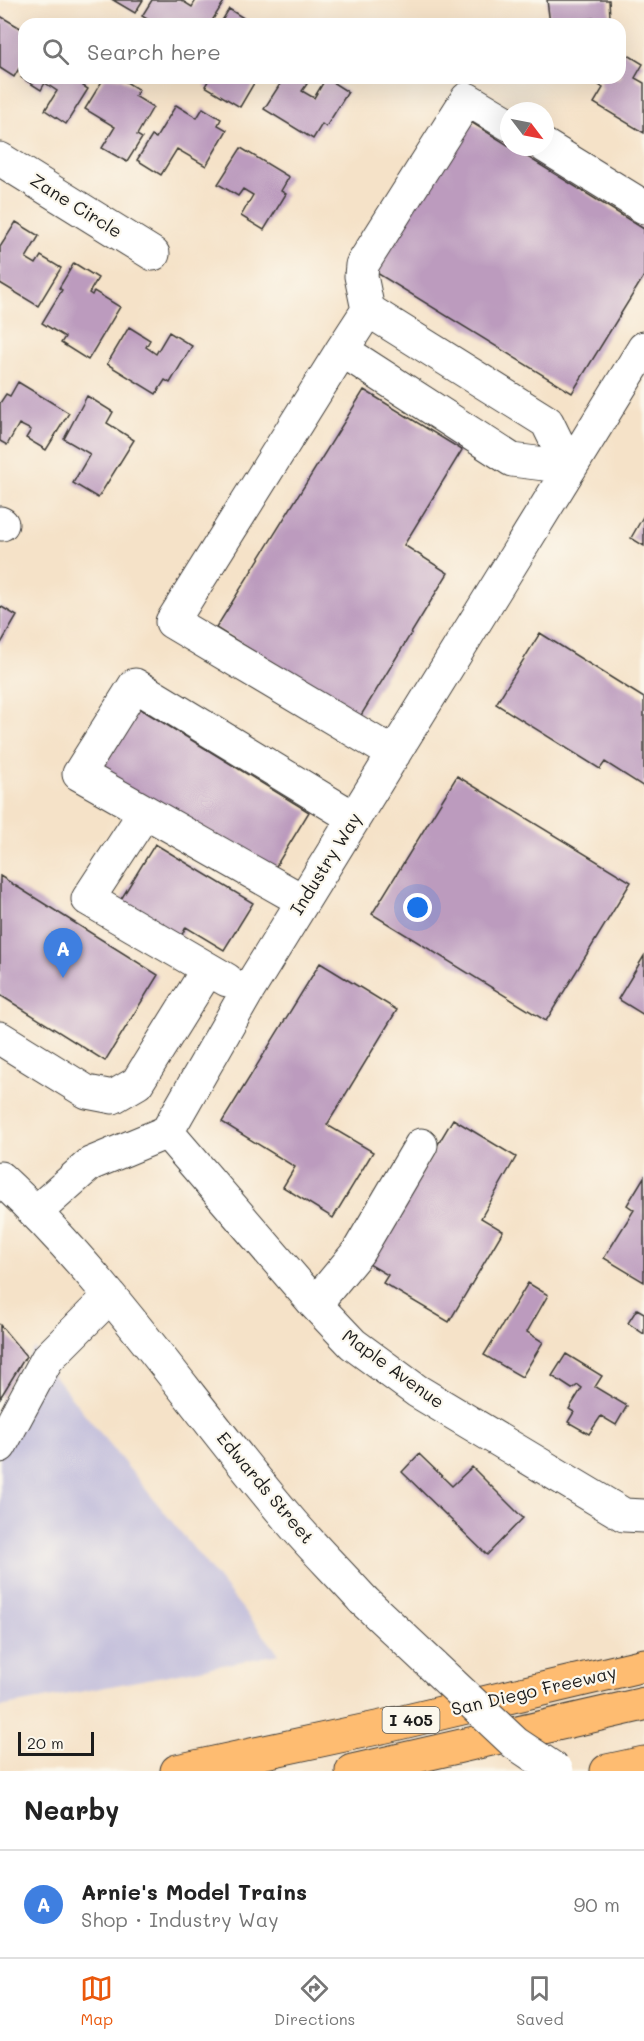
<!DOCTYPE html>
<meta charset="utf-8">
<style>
body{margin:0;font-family:Mali,sans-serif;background:#f2f2f2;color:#222}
.compass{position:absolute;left:500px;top:102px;width:54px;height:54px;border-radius:50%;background:#fff;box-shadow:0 6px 24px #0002;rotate:122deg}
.scale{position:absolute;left:18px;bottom:15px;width:76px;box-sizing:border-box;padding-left:6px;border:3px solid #1c1c1c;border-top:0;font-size:16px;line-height:21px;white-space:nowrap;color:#1c1c1c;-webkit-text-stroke:4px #fbf7ec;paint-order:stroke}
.you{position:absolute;left:418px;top:908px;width:21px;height:21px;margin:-15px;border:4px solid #fff;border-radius:50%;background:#1a73e8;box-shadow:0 0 0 9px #1a73e833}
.badge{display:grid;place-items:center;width:39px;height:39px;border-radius:50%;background:#ea580c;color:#fff;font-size:20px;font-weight:700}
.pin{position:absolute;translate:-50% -50px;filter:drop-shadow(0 2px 3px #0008)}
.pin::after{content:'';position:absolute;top:32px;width:21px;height:18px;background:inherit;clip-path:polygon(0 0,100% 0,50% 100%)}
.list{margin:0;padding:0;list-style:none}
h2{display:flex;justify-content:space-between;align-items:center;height:78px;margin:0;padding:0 24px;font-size:26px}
h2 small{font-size:20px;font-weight:400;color:#767676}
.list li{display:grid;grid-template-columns:39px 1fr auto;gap:18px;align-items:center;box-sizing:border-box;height:108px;padding:0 24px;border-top:2px solid #e0e0e0}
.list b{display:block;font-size:22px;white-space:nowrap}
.list p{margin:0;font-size:20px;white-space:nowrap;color:#767676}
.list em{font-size:20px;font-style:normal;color:#767676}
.icon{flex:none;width:33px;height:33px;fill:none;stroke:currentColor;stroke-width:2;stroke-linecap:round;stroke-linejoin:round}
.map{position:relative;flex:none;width:644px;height:1771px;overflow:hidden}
.search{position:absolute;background:#fff;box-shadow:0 6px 24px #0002;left:18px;right:18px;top:18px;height:66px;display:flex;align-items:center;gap:15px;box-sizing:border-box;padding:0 21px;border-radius:18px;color:#767676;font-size:22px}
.sheet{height:186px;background:#fff}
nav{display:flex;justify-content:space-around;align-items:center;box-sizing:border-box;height:84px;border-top:2px solid #e0e0e0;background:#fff;font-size:16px;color:#767676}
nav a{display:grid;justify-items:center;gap:3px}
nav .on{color:#ea580c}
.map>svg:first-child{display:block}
.industrial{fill:#c4c0db}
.building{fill:#bc9bbe}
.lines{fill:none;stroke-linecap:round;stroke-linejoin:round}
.minor-casing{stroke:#3d3a36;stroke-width:35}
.highway-casing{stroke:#3d3a36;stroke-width:35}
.minor{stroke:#fff;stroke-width:33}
.highway{stroke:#febc71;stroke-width:33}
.minor-bridge-casing{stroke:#3d3a36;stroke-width:35;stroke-linecap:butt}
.minor-bridge{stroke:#fff;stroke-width:33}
.labels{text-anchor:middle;stroke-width:4.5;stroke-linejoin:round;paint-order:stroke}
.shield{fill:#fbf7ec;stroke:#5f5e5a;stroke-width:1.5}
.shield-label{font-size:16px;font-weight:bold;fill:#1c1c1c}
.street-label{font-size:18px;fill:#1c1c1c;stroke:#fbf7ec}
</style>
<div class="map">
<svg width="644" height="1771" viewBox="0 0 644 1771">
<rect width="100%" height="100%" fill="#fbf7ec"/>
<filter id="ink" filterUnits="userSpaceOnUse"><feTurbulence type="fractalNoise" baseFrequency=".0167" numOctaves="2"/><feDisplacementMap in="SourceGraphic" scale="12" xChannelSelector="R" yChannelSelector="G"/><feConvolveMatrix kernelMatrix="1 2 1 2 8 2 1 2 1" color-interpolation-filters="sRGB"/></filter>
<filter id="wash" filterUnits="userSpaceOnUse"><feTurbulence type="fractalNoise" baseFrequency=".008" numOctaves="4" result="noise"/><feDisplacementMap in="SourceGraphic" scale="24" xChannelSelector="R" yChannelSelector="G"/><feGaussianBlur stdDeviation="1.35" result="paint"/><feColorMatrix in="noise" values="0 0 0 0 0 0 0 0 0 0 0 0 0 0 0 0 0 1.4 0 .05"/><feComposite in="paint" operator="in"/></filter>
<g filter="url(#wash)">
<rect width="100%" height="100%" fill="#f5e2c8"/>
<path class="industrial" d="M34 1348 55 1377 279 1654 0 1707V1402Z"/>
<g id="blocks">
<path class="building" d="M113 0H143L135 13Z
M152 0H181L192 7 196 0H225L210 24H155L142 16Z
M547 0H609L610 17 586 19V24H550Z
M229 9 253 24H220Z
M0 16 24 30V60L14 77 0 68Z
M620 50 643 64 635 78 644 83V133L594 103 603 88 599 85 603 78H620Z
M22 78H88L83 86 88 89 66 124 45 110 57 91 45 83 41 90Z
M104 78H120L139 90 135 96 153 107 137 135 142 138 127 162 102 148 115 127 85 109Z
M210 78H257L240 107 205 86Z
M284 78H297L307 84 302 91 314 98 326 78 348 92 326 127 322 124 313 139 264 109Z
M176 105 197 118 203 108 221 119 218 125 227 130 206 166 177 149 161 175 137 160 152 136 156 138Z
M466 119 644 229V276L572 393 372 270Z
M241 148 289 177 281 191 286 194 264 230 241 216 253 195 243 189 238 196 218 184Z
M16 222 39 236 26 258 36 264 41 256 61 268 38 306 0 283V247Z
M74 263 98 278 89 293 92 295 94 291 120 307 88 360 61 343 65 337 42 323 62 290 59 288Z
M129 327 150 340 146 347 156 354 169 332 192 346 170 383 165 380 156 394 107 364Z
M18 382 69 413 46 450 26 438 31 430 19 424 7 445 0 441V403L6 394 10 396Z
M364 390 462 450 404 545 448 573 360 717 216 628Z
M87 396 113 412 107 423 134 440 98 498 73 483 90 454 64 439Z
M644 515V546L631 538Z
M0 606 17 616 0 645Z
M540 633 644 698V787L605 762 600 769 496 704Z
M139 708 309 812 270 876 100 772Z
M457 776 631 882 546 1021 372 914Z
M155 844 253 903 224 950 186 927 176 946 115 909Z
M0 876 158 975 105 1061 0 995Z
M644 956V1015L618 999Z
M320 963 397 1010 327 1125 373 1152 333 1218 283 1187 295 1167 222 1122Z
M453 1119 516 1157 481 1218 503 1231 449 1322 383 1283 388 1275 367 1263Z
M644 1177V1282L604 1258 634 1210 627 1205Z
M528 1283 548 1295 527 1332 543 1342 522 1377 484 1355Z
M637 1309 644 1313V1334L628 1323Z
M0 1325 26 1356 0 1398Z
M566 1354 602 1376 595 1387 627 1406 616 1425 601 1416 589 1434 568 1422 574 1412 569 1409 582 1388 578 1385 572 1389 552 1376Z
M419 1454 452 1486 472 1467 523 1518 487 1555 402 1472Z"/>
</g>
</g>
<g filter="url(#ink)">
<use href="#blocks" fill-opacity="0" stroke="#3d3a36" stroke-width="1.5"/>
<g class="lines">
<defs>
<path id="minor" d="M545 146 644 207
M0 159 153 254
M368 310 547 422 569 467
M342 350 368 310 361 276 362 265 467 99 509 124
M0 523 2 524
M394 754 172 622 342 350 512 460 569 467
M145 812 88 899 227 980
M303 901 79 774 135 685 354 818
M0 1038 87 1092 113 1097 137 1083 208 969
M167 1132 315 1304 353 1344 417 1391 624 1515 644 1516
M0 1178C108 1278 191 1404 286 1516 310 1545 338 1572 363 1600
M36 1212 90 1164 167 1132 247 992 644 348
M315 1304 358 1252 421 1145
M0 1446 47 1359 109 1297"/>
<path id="highway" d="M177 1771 386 1726 644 1665
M352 1771 644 1704
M607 1771 644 1763"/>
</defs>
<use href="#minor" class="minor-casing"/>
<use href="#highway" class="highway-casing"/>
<use href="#minor" class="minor"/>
<use href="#highway" class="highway"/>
<defs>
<path id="minor-bridge" d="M363 1600 515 1743 557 1771"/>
</defs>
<use href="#minor-bridge" class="minor-bridge-casing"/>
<use href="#minor-bridge" class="minor-bridge"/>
</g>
</g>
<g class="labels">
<rect class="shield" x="382.5" y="1707" width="57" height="26" rx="4.5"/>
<g class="shield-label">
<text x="411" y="1726">I 405</text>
</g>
<g class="street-label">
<text transform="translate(76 206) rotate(32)" y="6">Zane Circle</text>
<text transform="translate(326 864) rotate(-58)" y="6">Industry Way</text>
<text transform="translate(393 1369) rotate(36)" y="6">Maple Avenue</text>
<text transform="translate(265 1488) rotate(50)" y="6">Edwards Street</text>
<text transform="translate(534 1691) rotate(-13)" y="6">San Diego Freeway</text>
</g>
</g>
</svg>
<svg class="compass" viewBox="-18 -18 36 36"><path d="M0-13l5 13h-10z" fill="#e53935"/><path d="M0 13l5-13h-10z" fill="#767676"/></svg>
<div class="scale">20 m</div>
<div class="you"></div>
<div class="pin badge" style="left:63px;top:978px;background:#3f7fe0">A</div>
<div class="search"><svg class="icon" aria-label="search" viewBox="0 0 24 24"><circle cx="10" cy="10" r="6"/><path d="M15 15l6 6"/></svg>Search here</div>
</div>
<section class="sheet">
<h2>Nearby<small></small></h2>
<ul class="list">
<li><span class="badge" style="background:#3f7fe0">A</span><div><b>Arnie's Model Trains</b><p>Shop · Industry Way</p></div><em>90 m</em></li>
</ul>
</section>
<nav>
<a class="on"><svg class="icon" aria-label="map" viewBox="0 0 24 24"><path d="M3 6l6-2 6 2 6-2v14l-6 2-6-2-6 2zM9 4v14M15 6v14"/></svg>Map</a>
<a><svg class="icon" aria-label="directions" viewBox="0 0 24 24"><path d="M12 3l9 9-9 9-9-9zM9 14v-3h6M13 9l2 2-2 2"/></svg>Directions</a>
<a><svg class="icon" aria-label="saved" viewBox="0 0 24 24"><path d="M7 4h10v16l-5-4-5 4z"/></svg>Saved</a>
</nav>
